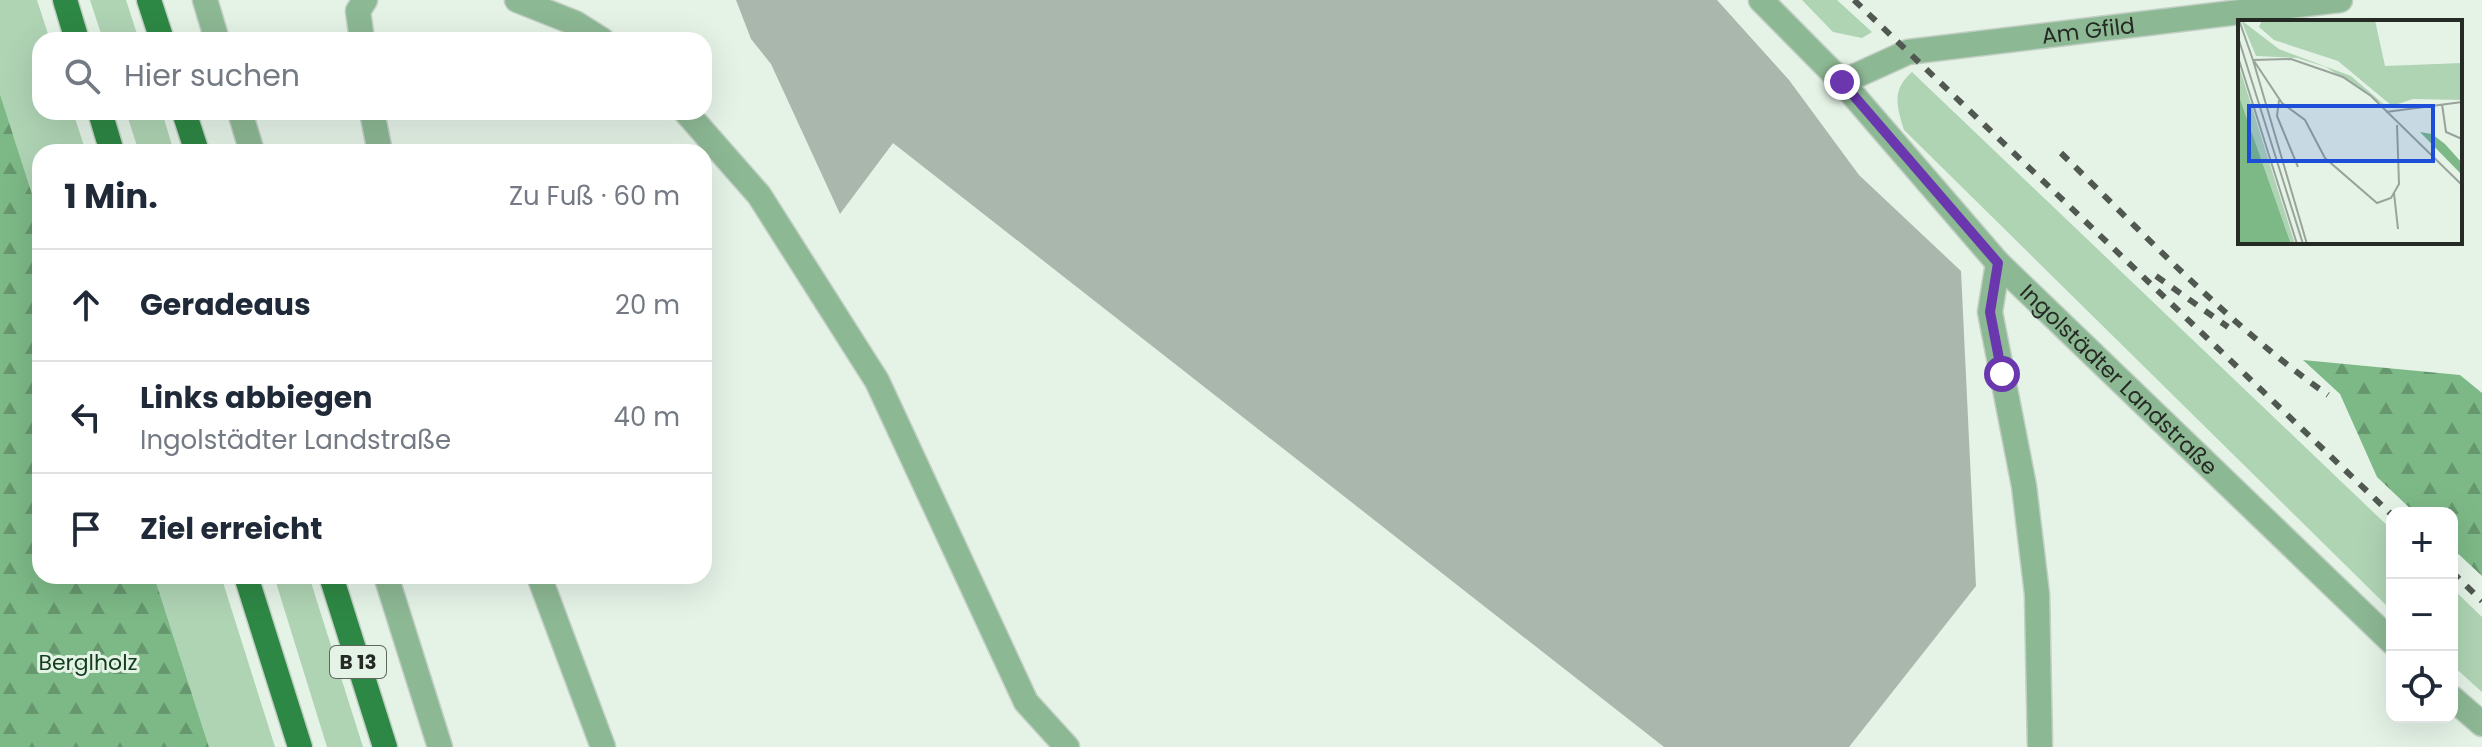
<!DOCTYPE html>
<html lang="de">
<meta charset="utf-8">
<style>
body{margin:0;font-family:Poppins,sans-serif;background:#f6f6f7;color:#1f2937}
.controls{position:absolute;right:24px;bottom:24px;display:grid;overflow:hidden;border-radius:16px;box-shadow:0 8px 32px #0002}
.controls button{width:72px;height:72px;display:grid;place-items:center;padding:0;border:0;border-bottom:2px solid #e0e1e3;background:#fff;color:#1f2937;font:40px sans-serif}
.stop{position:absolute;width:24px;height:24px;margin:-18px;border:6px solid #6a37ae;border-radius:50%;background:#fff}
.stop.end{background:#6a37ae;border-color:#fff;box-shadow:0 2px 8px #0008}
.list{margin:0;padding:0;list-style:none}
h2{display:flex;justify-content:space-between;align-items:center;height:104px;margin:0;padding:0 32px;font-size:34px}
h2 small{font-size:26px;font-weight:400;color:#747a83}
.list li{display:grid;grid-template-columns:52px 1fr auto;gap:24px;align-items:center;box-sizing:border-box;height:112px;padding:0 32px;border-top:2px solid #e0e1e3}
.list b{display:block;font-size:30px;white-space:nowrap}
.list p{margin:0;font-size:26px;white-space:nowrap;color:#747a83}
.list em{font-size:26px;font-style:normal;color:#747a83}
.icon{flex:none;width:44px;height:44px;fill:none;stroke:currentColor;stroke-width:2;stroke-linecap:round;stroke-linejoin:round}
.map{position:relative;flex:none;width:2482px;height:747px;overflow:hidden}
.search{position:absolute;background:#fff;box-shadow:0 8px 32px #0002;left:32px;top:32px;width:680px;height:88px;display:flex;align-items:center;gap:20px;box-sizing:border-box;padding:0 28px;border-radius:24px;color:#747a83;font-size:30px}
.panel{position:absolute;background:#fff;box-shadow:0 8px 32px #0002;left:32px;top:144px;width:680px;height:440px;border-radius:24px}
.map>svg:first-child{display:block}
.grass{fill:#afd4b4}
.forest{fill:url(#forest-firs)}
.building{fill:#aab7ac}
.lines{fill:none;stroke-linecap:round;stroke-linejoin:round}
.lane-casing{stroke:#c2cfc4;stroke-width:27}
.street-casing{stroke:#c2cfc4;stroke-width:27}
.primary-casing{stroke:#c2cfc4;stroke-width:27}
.lane{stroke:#8db894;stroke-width:24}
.street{stroke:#8db894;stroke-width:24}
.primary{stroke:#2e8845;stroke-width:24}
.rail{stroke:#515851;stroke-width:6;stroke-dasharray:10 10;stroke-linecap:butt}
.route{stroke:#6a37ae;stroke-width:10}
.labels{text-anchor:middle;stroke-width:6;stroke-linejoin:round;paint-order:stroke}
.shield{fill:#e5f3e7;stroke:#5f665f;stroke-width:2}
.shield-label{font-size:20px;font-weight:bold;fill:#252a25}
.street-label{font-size:22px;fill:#252a25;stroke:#e5f3e7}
.park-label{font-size:22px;fill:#133f1e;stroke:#e5f3e7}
.inset-road{fill:none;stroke:#98a399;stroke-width:2}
.view{fill:#1d4ed8;fill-opacity:0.15;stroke:#1d4ed8;stroke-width:4}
.inset-edge{fill:none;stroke:#252a25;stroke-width:4}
</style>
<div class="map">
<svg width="2482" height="747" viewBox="0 0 2482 747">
<defs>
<pattern id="forest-firs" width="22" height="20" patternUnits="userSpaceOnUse" patternTransform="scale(2)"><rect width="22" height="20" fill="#7db987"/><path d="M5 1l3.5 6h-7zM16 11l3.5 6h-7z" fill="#66976e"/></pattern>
</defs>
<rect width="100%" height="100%" fill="#e5f3e7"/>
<path class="grass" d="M0 0H37L50 40H40V112H73L86 152H40V219L0 94Z
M90 0H126L139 40H103Z
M1802 0H1837L1872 32 1862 38 1833 32Z
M1912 72 2392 530V611L1904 130C1897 107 1891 90 1912 72Z
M126 112H162L174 152H139Z
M154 576H221L275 747H209Z
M274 576H309L363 747H327Z
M2452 588 2482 617V692L2452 665Z"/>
<path class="forest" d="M0 94 40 219V576H154L209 747H0Z
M2303 360 2460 375 2482 393V576L2452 548V513H2415L2377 477 2340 394Z"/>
<path class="building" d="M736 0H1717L1789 80 1859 175 1961 271 1976 586 1849 747H1664L893 143 840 214 771 64 751 39Z"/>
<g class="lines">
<defs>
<g id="lane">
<path d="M517 0 575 23 602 40"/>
<path d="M362 40 358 11 365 0"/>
<path id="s1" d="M1842 82 1908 52 2340 0"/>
<path d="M372 112 380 152"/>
<path d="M686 112 759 195 877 381 1026 702 1067 747"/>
<path d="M1998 263 1990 312 2024 486 2037 594 2040 747"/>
<path d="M539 576 603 747"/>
</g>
<g id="street">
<path d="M205 0 217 40"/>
<path id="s2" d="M1761 0 1842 82 1998 263 2392 642"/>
<path d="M240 112 252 152"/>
<path d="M386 576 440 747"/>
<path d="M2452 698 2482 724"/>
</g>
<path id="primary" d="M65 0 77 40
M149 0 162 40
M100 112 112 152
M184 112 197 152
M246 576 300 747
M331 576 385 747"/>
</defs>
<use href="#lane" class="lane-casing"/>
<use href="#street" class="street-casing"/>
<use href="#primary" class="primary-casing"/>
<use href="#lane" class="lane"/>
<use href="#street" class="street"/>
<use href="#primary" class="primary"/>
<path class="rail" d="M1854 0 2392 515
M2061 153C2147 237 2230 326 2328 395
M2156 276 2228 327
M2452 572 2482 601"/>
</g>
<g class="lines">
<path class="route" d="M1842 82 1998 263 1990 312 2002 374"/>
</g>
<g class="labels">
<rect class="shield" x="330" y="646" width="56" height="32" rx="6"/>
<g class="shield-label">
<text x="358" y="669">B 13</text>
</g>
<g class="street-label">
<text dy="8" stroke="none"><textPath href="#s1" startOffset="254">Am Gfild</textPath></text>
<text dy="8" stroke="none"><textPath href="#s2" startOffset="522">Ingolstädter Landstraße</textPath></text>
</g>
<g class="park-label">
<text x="88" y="670">Berglholz</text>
</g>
</g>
<g transform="translate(2238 20)">
<rect width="224" height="224" fill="#e5f3e7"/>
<path d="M3 0 41 29 113 56 150 88 88 47 59 38 18 36ZM24 0H137L147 46 224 43V80L175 79 154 86 100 41 36 20 21 7ZM0 43 57 224H53L1 76Z" fill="#afd4b4"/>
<path d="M0 57 1 76 53 224H0ZM182 112 194 114 207 124 224 143V155Z" fill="#7db987"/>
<path class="inset-road" d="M1 0 15 40M0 17 65 224M0 37 59 224M15 40 53 39 105 57 133 76 224 165M15 40 69 224M16 41 44 83 67 100 87 138 139 183 153 178 161 164 159 105M41 80 39 96 60 147M204 84 208 112 224 119M148 92 224 82M156 173 160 209"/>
<path class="view" d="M11 86H195V141H11Z"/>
<rect width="224" height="224" class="inset-edge"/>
</g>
</svg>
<div class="controls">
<button>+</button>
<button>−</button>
<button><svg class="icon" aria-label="locate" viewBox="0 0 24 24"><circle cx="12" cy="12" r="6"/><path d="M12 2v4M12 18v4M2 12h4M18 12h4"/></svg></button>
</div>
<div class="stop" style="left:2002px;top:374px"></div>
<div class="stop end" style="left:1842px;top:82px"></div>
<div class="search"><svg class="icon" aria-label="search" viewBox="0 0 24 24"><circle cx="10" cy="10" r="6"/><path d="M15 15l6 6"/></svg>Hier suchen</div>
<section class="panel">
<h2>1 Min.<small>Zu Fuß · 60 m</small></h2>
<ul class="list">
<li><svg class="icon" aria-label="ahead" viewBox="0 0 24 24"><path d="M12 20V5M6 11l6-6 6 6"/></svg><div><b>Geradeaus</b></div><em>20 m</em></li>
<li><svg class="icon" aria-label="left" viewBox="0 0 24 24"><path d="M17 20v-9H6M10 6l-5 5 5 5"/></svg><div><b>Links abbiegen</b><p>Ingolstädter Landstraße</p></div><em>40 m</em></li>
<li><svg class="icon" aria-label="arrive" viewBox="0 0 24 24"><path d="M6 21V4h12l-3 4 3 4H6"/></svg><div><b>Ziel erreicht</b></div></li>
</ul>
</section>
</div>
